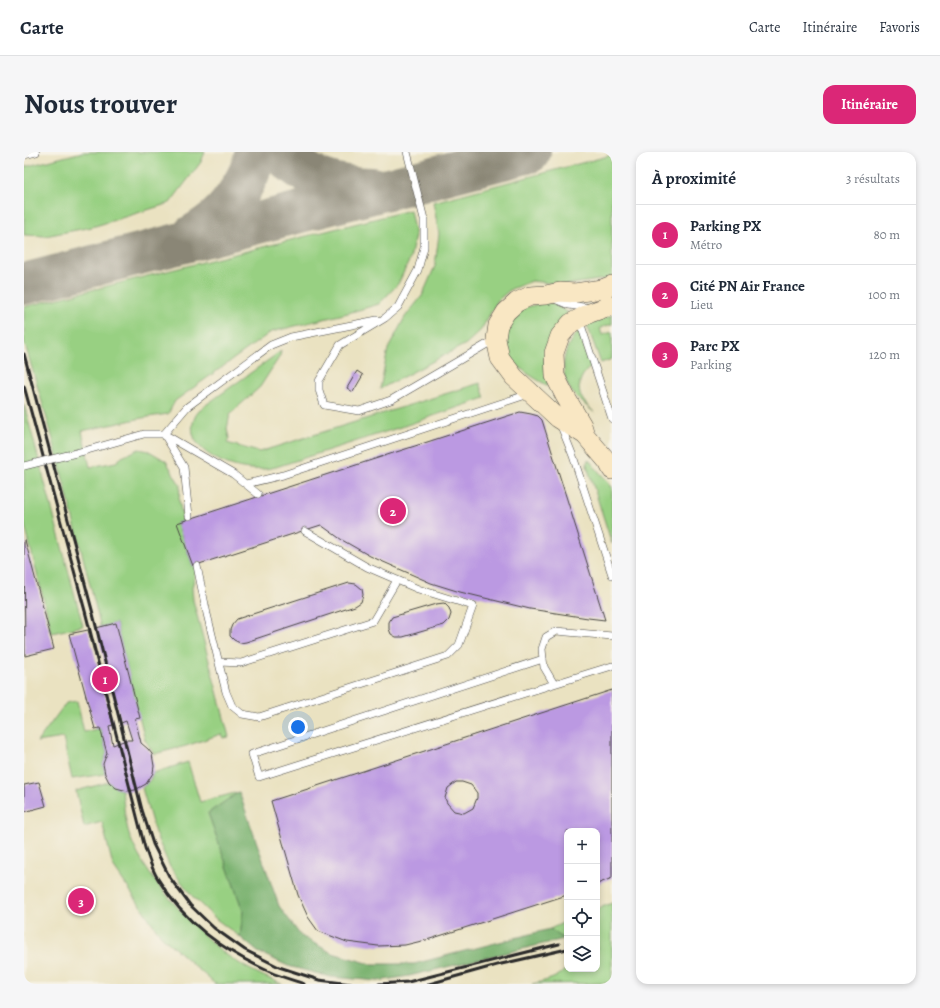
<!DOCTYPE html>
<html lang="fr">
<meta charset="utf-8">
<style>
body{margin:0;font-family:Alegreya,serif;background:#f6f6f7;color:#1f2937}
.controls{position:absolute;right:12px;bottom:12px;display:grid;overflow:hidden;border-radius:8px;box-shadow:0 2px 6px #0003}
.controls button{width:36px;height:36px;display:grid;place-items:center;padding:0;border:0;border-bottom:1px solid #e0e1e3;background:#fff;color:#1f2937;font:20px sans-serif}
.you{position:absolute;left:274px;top:575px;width:14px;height:14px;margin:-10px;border:3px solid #fff;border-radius:50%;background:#1a73e8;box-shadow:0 0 0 6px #1a73e833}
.badge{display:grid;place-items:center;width:26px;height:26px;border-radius:50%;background:#db2777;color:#fff;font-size:13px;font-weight:700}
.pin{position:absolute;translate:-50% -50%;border:2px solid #fff;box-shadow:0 1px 4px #0006}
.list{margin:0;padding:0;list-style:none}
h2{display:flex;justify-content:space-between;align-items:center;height:52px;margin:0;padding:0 16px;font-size:17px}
h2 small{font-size:13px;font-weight:400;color:#747a83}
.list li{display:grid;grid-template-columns:26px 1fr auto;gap:12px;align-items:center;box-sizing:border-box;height:60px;padding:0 16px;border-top:1px solid #e0e1e3}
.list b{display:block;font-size:15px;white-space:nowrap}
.list p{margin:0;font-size:13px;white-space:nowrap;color:#747a83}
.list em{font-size:13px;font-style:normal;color:#747a83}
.icon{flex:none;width:22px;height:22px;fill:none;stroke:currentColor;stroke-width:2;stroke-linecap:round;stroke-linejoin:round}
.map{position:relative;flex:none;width:588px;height:832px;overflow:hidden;border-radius:12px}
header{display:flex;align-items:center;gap:24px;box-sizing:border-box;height:56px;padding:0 20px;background:#fff;border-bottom:1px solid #e0e1e3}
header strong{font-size:19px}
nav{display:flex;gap:22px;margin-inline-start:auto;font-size:14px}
.intro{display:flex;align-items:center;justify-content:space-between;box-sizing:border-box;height:96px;padding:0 24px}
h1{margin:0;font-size:28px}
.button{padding:10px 18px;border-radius:12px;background:#db2777;color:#fff;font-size:14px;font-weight:700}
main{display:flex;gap:24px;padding:0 24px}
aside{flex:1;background:#fff;border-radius:12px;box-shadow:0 2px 6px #0003}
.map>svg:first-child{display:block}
.green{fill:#98d082;stroke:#627e56}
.forest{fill:#7ab270;stroke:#526e4e}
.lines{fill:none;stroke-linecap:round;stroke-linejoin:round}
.taxiway{stroke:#8a8676;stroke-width:42}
.building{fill:#bb99e2;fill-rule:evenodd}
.lane-casing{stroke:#484642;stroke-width:8}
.secondary-casing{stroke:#484642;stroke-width:20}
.lane{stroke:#fff;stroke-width:7}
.secondary{stroke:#f9e7c3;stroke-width:19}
.rail{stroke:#2b2b2b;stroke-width:3}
.lane-bridge-casing{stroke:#484642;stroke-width:8;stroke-linecap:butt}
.lane-bridge{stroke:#fff;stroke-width:7}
</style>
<header>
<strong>Carte</strong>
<nav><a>Carte</a><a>Itinéraire</a><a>Favoris</a></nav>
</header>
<div class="intro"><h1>Nous trouver</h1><a class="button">Itinéraire</a></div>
<main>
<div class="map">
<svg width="588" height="832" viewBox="0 0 588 832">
<rect width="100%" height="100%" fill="#f7f3e8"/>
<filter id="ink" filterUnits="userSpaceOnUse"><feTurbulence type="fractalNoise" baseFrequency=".025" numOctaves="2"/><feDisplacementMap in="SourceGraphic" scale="8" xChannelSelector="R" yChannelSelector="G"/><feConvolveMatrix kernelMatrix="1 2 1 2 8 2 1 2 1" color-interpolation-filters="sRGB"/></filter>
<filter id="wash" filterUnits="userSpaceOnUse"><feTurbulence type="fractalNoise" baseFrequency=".012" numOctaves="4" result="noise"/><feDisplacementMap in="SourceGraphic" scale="16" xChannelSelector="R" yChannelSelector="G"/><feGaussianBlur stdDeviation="0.9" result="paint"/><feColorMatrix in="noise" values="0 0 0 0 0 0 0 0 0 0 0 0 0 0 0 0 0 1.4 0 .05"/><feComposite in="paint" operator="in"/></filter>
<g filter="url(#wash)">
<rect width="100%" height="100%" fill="#eae2c1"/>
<path class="green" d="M59 0H181L177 10 146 51 68 75 21 84 0 83V15Z
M588 3V126L541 133 508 129 487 137 474 148 457 178 442 192 356 237 364 197 381 165 398 144 411 114 415 82 409 50Z
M386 58 391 83 386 107 374 132 355 152 324 161 247 180 151 249 144 262 118 266 58 279 66 315 92 310 98 305 115 297 125 299 142 309 156 333 155 348 159 369 153 371 169 414H173L168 436 169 448 205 585 199 586 197 582 162 594 130 602 121 588 92 471 76 475V472L28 284 0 189V155Z
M523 150 531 152 546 162 521 203V216L524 234C506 223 482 212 482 188 481 182 481 177 484 172 486 167 491 162 494 157Z
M588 163V172L576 176 578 183 588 180V207L577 211 563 173 571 169Z
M555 179 567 215C558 221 552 233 557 244 559 250 566 256 571 261 562 253 553 247 546 237 535 219 539 193 555 179Z
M257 199 256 204 236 235 206 262 203 277 205 286 203 291 235 300 456 231 461 246 380 274 252 315C243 317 235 318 227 317 203 316 157 296 171 265 172 262 176 258 179 255Z
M0 252 59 474 28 481 0 370Z
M564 307 588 335V392L563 314Z
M53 549 60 580 76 576 83 601 79 612 81 622 48 627 39 586 13 590 42 551Z
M164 610 176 650 215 640 184 661 219 759 216 785 192 767 169 745 146 715 131 681 118 636 126 628 129 621Z
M85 630 92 636 98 638C100 655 101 675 109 692 121 720 143 744 164 767 175 778 187 791 200 801 217 814 238 824 258 832H191L137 784 89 714 78 670 60 675 52 639Z
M588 751V831L508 832C520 829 538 826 543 814V817H573V757Z
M543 769V790L526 777Z"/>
<path class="forest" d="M215 640 255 754 277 784 308 801 347 812H390L526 777 540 787 385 824 354 829 307 825 264 814 234 800 216 785 219 759 184 661Z"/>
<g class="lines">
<path class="taxiway" d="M256 0C281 26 312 36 349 36
M168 84C194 68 207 56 221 29 226 20 230 10 231 0
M0 132 506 0"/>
</g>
<g id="blocks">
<path class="building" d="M333 219 339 223 329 240 323 236Z
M496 260 507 262 514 264 518 268 581 468 564 466 506 457 436 440 407 431 346 404 318 388 297 373 169 414 153 371Z
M0 388H1L30 497 1 504Z
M325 431 332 432 338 437 339 443 337 450 331 454 222 490 216 491 210 488 206 484V478L208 473 213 467Z
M420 451 425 456 427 462 425 468 420 473 379 485H372L367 482 365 477V470L368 465 412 452Z
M92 471 116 566 111 567 117 591 124 597 128 602 130 614 129 621 122 632 111 638 104 639 92 636 85 630 81 622 79 612 83 601 76 576 71 577 45 482 64 478 89 573 85 574 89 593 102 588H108L102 569 97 571 72 476Z
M588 538V726L573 732V679H543V743L406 787 381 793 354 794 323 790 294 779 284 765 274 743 247 649ZM432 630H438L447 633 453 641V646L449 656 440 661 430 659 423 651 421 646 424 636Z
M15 630 22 654 0 660V633Z"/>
</g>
</g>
<g filter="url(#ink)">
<use href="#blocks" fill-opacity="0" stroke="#484642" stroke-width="1"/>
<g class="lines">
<defs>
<path id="lane" d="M383 0 400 67V95L394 118 374 155 361 166 316 193 295 229V238L300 253 335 259 367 248 470 188
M0 3 12 0
M528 146 545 153 566 156
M555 167 588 267
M537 274 549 304 588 423
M140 282 163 255 247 193 267 185 353 168
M141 284 160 315 165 364
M60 299 120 282H140L209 322 234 342
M222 332 259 323 505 242
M173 414 183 462 202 540 208 554 218 562 235 565 424 504 435 493 449 454 394 437 343 415 281 379
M588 484 532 479 522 485 518 497 519 507 520 515 530 532 588 514
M519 507 228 602 235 625 530 532
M195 510 217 511 349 469 373 428"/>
<path id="secondary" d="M588 153 566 161 547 171 536 184 530 201 531 224 541 244 558 273 561 283 584 310 588 318
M561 283 534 266 490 225 476 206 472 187 474 173 482 160 493 150 506 144 522 143 536 140 551 141 578 137 588 133"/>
</defs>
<use href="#lane" class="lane-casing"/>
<use href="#secondary" class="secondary-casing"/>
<use href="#lane" class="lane"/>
<use href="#secondary" class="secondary"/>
<path class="rail" d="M0 202 68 458 118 658 129 692 146 726 166 753 190 776 221 798 255 815 295 828 327 832
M0 234 61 459 121 696C125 706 128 718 134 727 160 771 200 799 246 820 257 825 269 828 280 832
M355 832 384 830 535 792
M405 832 473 813 543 797"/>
<defs>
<path id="lane-bridge" d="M0 314 60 299"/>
</defs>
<use href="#lane-bridge" class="lane-bridge-casing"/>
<use href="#lane-bridge" class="lane-bridge"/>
</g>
</g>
</svg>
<div class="controls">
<button>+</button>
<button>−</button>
<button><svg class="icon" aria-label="locate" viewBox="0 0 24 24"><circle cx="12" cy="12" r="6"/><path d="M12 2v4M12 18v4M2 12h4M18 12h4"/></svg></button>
<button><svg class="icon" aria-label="layers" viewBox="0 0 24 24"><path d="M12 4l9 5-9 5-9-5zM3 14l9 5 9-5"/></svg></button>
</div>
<div class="you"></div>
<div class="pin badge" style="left:81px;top:527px">1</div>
<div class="pin badge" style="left:369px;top:359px">2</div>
<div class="pin badge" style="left:57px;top:749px">3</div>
</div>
<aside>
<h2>À proximité<small>3 résultats</small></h2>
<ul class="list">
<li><span class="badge">1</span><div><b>Parking PX</b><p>Métro</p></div><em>80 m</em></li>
<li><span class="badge">2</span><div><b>Cité PN Air France</b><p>Lieu</p></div><em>100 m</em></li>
<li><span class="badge">3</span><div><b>Parc PX</b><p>Parking</p></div><em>120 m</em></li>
</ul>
</aside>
</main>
